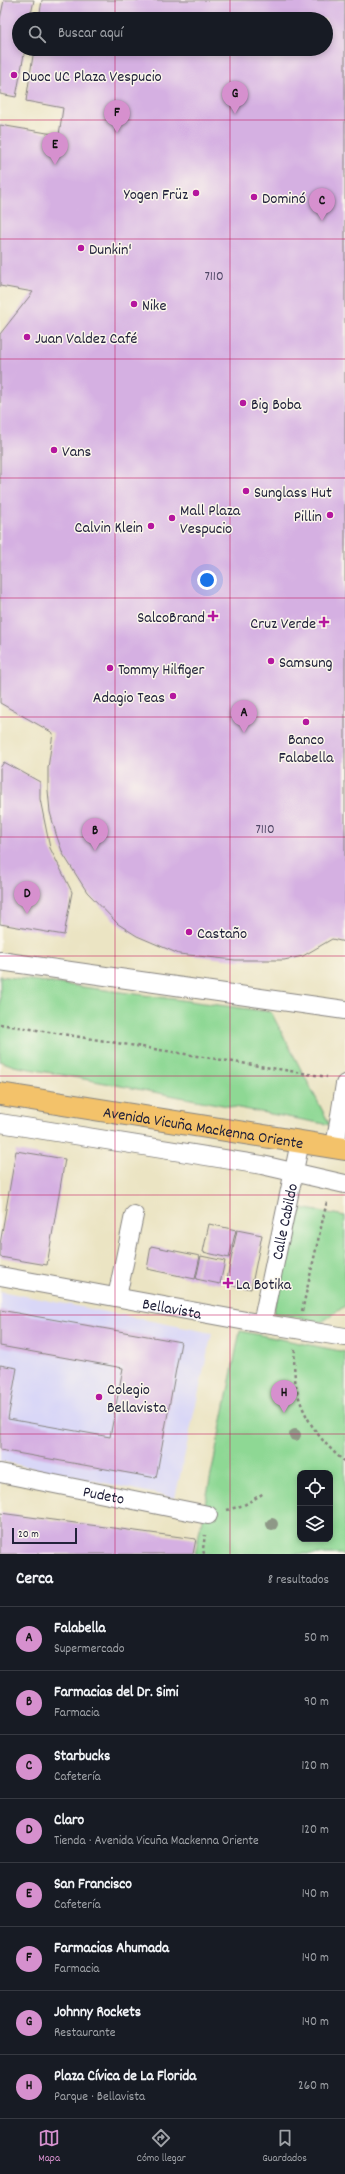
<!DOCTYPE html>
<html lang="es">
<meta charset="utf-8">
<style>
body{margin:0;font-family:Dekko,sans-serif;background:#20242c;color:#f1f3f6}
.controls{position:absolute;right:12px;bottom:12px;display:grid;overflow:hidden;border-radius:8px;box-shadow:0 2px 6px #0003}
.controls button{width:36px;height:36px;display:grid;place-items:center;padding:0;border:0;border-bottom:1px solid #363941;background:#171b24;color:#f1f3f6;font:20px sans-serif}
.scale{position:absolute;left:12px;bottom:10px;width:65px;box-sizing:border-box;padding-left:4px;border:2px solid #22223b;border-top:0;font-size:11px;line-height:14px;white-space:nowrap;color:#22223b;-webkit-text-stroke:3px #fbf7ec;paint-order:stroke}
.you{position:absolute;left:207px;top:580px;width:14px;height:14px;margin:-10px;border:3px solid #fff;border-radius:50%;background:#1a73e8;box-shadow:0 0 0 6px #1a73e833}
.badge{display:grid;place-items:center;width:26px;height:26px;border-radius:50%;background:#d690ce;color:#111;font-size:13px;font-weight:700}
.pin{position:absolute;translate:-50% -33px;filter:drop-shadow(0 1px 2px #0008)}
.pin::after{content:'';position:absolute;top:21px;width:14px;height:12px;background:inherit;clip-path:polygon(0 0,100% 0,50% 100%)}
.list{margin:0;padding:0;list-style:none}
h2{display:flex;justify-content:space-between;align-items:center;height:52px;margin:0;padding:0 16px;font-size:17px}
h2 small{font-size:13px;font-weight:400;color:#9ea1a6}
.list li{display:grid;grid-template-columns:26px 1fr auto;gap:12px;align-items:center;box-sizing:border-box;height:64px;padding:0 16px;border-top:1px solid #363941}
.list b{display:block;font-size:15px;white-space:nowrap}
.list p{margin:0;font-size:13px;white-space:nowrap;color:#9ea1a6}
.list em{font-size:13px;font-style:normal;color:#9ea1a6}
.icon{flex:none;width:22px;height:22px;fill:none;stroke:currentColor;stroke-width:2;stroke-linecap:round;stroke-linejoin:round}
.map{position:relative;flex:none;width:345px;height:1554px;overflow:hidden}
.search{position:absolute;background:#171b24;box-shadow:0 2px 6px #0003;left:12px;right:12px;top:12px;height:44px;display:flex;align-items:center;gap:10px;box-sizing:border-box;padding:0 14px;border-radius:22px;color:#9ea1a6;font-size:15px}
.sheet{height:564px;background:#171b24}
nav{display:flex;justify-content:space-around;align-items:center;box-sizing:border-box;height:56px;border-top:1px solid #363941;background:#171b24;font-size:11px;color:#9ea1a6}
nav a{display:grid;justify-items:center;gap:2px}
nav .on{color:#d690ce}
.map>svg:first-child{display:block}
.built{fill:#d9d7f7}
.green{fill:#8ed894;stroke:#587d68;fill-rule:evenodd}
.building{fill:#d5b0e2}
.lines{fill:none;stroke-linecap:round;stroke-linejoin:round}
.street-casing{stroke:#86837f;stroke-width:20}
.primary-casing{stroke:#86837f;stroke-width:24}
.path{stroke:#86837f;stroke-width:2.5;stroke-dasharray:3 3;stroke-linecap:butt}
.street{stroke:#fff;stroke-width:18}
.primary{stroke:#f3c26a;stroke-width:22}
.tree{fill:#8e9887}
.grid{fill:none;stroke:#c2185b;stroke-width:1;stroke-opacity:0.55}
.poi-dot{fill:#b5179e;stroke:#fbf7ec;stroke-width:1.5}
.labels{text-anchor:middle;stroke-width:3;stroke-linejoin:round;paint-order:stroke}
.number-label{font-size:14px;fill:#4f4665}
.poi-label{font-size:16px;fill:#22223b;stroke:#fbf7ec;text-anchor:start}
.street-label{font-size:16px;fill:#22223b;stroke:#fbf7ec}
</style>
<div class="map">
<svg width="345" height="1554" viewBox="0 0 345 1554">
<rect width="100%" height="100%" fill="#fbf7ec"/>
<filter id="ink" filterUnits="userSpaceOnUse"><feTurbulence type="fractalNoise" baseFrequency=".025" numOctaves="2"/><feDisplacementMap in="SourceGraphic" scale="8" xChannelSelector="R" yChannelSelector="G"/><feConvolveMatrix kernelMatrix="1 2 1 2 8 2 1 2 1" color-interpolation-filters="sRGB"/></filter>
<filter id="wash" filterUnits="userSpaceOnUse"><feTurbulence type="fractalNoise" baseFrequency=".012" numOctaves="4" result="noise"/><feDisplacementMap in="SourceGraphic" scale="16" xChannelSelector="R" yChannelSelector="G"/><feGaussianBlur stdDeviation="0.9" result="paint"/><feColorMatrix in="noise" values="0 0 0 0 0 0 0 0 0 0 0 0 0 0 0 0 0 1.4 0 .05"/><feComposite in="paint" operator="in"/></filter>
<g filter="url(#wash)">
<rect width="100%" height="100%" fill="#ebe4c3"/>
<path class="built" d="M0 1291 212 1333 175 1498 0 1461Z"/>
<path class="green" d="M0 976 271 1012 330 1125 14 1066 0 1061Z
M296 1207 345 1216V1306L322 1322 273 1313Z
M240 1331 345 1352V1554H195ZM300 1473H330V1539H300Z"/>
<g id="blocks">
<path class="building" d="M4 0H34L30 19H19V49H25L16 97 0 94V19Z
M42 0H345V942L332 939 303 956 284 960H235L179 954 137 936 118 924 87 892 63 854 56 834 50 812 48 790V768L53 733 0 703V334L33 292 0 286V125L59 135 63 108 26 101 34 49H326V19H39Z
M4 762 40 782V799L50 848 72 892 64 935 0 924V768Z
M16 1151 65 1159 47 1265 0 1257V1244Z
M209 1224 236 1230 229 1258 203 1252Z
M237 1230 262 1235 251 1289 226 1284Z
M151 1246 200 1256 195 1279 147 1269Z
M201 1256 225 1261 220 1284 196 1279Z
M0 1310 181 1342 156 1478 0 1450V1365L17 1368 8 1419 110 1437 123 1368 0 1346Z
M0 1513 196 1539 193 1554H0Z"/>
</g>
</g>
<g filter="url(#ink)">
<use href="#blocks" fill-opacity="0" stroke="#86837f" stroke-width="1"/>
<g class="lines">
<defs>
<g id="street">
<path d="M0 961 345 1010"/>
<path d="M0 1123 262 1165 345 1184"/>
<path d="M335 1147 345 1084"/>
<path id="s1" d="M0 1276 246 1321 345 1337"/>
<path d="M117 1297 134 1215"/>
<path id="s2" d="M262 1324 300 1142"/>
<path id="s3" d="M0 1473 208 1515"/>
</g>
<g id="primary">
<path id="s4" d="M0 1094 345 1149"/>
</g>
</defs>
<use href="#street" class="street-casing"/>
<use href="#primary" class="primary-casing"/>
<path class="path" d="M0 1024 327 1077
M302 1311 327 1201
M295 1349C290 1397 309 1432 345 1462
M227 1510 244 1505 264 1493
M204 1554 203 1549 205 1535"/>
<use href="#street" class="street"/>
<use href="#primary" class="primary"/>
</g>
<g class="tree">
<circle cx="295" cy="1435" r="6"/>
<circle cx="272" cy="1524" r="6"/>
</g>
</g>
<path class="grid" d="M115 0V19M230 0V19M115 49V1554M230 49V1554M0 120H345M0 239H345M0 359H345M0 478H345M0 598H345M0 717H345M0 837H345M0 956H345M0 1076H345M0 1195H345M0 1315H345M0 1434H345"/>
<g class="poi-dot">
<circle cx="14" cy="75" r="4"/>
<circle cx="196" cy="193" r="4"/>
<circle cx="254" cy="197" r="4"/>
<circle cx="81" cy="248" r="4"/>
<circle cx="134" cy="304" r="4"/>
<circle cx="27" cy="337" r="4"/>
<circle cx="243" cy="403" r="4"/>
<circle cx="54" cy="450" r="4"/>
<circle cx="246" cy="491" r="4"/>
<circle cx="330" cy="515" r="4"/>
<circle cx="172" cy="518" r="4"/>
<circle cx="151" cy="526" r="4"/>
<path d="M211 610h4v4h4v4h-4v4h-4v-4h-4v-4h4z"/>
<path d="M322 616h4v4h4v4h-4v4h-4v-4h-4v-4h4z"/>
<circle cx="271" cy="661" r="4"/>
<circle cx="110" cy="668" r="4"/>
<circle cx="173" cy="696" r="4"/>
<circle cx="306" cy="722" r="4"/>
<circle cx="189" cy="932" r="4"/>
<path d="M226 1277h4v4h4v4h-4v4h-4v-4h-4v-4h4z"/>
<circle cx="99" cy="1397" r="4"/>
</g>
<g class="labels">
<g class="number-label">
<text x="214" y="280">7110</text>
<text x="265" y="833">7110</text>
</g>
<g class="poi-label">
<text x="22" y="81">Duoc UC Plaza Vespucio</text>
<text x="188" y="199" text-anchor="end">Yogen Früz</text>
<text x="262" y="203">Dominó</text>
<text x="89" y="254">Dunkin'</text>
<text x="142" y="310">Nike</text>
<text x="35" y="343">Juan Valdez Café</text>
<text x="251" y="409">Big Boba</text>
<text x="62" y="456">Vans</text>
<text x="254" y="497">Sunglass Hut</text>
<text x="180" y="515">Mall Plaza<tspan x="180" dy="18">Vespucio</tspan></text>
<text x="322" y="521" text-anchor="end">Pillin</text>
<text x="143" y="532" text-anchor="end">Calvin Klein</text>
<text x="205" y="622" text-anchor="end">SalcoBrand</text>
<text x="316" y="628" text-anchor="end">Cruz Verde</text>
<text x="279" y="667">Samsung</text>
<text x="118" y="674">Tommy Hilfiger</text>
<text x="165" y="702" text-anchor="end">Adagio Teas</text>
<text x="306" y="744" text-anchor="middle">Banco<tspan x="306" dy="18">Falabella</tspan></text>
<text x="197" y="938">Castaño</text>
<text x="236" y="1289">La Botika</text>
<text x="107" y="1394">Colegio<tspan x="107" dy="18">Bellavista</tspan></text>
</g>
<g class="street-label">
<text dy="6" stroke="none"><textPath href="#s4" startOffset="206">Avenida Vicuña Mackenna Oriente</textPath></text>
<text dy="6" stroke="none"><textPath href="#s2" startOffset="105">Calle Cabildo</textPath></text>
<text dy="6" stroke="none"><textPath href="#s1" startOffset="175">Bellavista</textPath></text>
<text dy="6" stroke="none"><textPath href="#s3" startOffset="106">Pudeto</textPath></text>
</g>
</g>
</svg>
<div class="controls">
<button><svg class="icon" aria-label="locate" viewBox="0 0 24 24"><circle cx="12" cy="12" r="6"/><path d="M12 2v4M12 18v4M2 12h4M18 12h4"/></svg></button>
<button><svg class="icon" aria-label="layers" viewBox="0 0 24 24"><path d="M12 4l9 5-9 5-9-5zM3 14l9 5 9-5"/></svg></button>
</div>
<div class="scale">20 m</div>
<div class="you"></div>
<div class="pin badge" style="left:244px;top:733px">A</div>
<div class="pin badge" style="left:95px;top:851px">B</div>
<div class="pin badge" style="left:322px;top:221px">C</div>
<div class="pin badge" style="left:27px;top:914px">D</div>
<div class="pin badge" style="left:55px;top:165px">E</div>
<div class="pin badge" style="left:117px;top:133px">F</div>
<div class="pin badge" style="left:235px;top:114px">G</div>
<div class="pin badge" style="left:284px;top:1413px">H</div>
<div class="search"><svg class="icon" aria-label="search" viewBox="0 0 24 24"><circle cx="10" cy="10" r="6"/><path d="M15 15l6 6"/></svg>Buscar aquí</div>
</div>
<section class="sheet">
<h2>Cerca<small>8 resultados</small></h2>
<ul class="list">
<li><span class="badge">A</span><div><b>Falabella</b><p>Supermercado</p></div><em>50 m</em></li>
<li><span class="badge">B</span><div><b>Farmacias del Dr. Simi</b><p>Farmacia</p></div><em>90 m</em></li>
<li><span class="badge">C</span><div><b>Starbucks</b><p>Cafetería</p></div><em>120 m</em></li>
<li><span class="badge">D</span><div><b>Claro</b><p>Tienda · Avenida Vicuña Mackenna Oriente</p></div><em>120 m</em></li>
<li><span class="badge">E</span><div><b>San Francisco</b><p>Cafetería</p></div><em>140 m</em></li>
<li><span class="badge">F</span><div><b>Farmacias Ahumada</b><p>Farmacia</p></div><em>140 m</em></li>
<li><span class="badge">G</span><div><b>Johnny Rockets</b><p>Restaurante</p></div><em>140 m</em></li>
<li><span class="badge">H</span><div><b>Plaza Cívica de La Florida</b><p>Parque · Bellavista</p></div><em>260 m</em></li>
</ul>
</section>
<nav>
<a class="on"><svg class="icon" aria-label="map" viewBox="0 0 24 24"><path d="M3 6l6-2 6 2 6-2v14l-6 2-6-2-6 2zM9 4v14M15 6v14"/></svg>Mapa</a>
<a><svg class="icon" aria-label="directions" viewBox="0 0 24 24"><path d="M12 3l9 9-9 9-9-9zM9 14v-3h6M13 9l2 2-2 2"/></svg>Cómo llegar</a>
<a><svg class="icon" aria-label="saved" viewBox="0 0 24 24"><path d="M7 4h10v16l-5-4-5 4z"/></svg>Guardados</a>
</nav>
